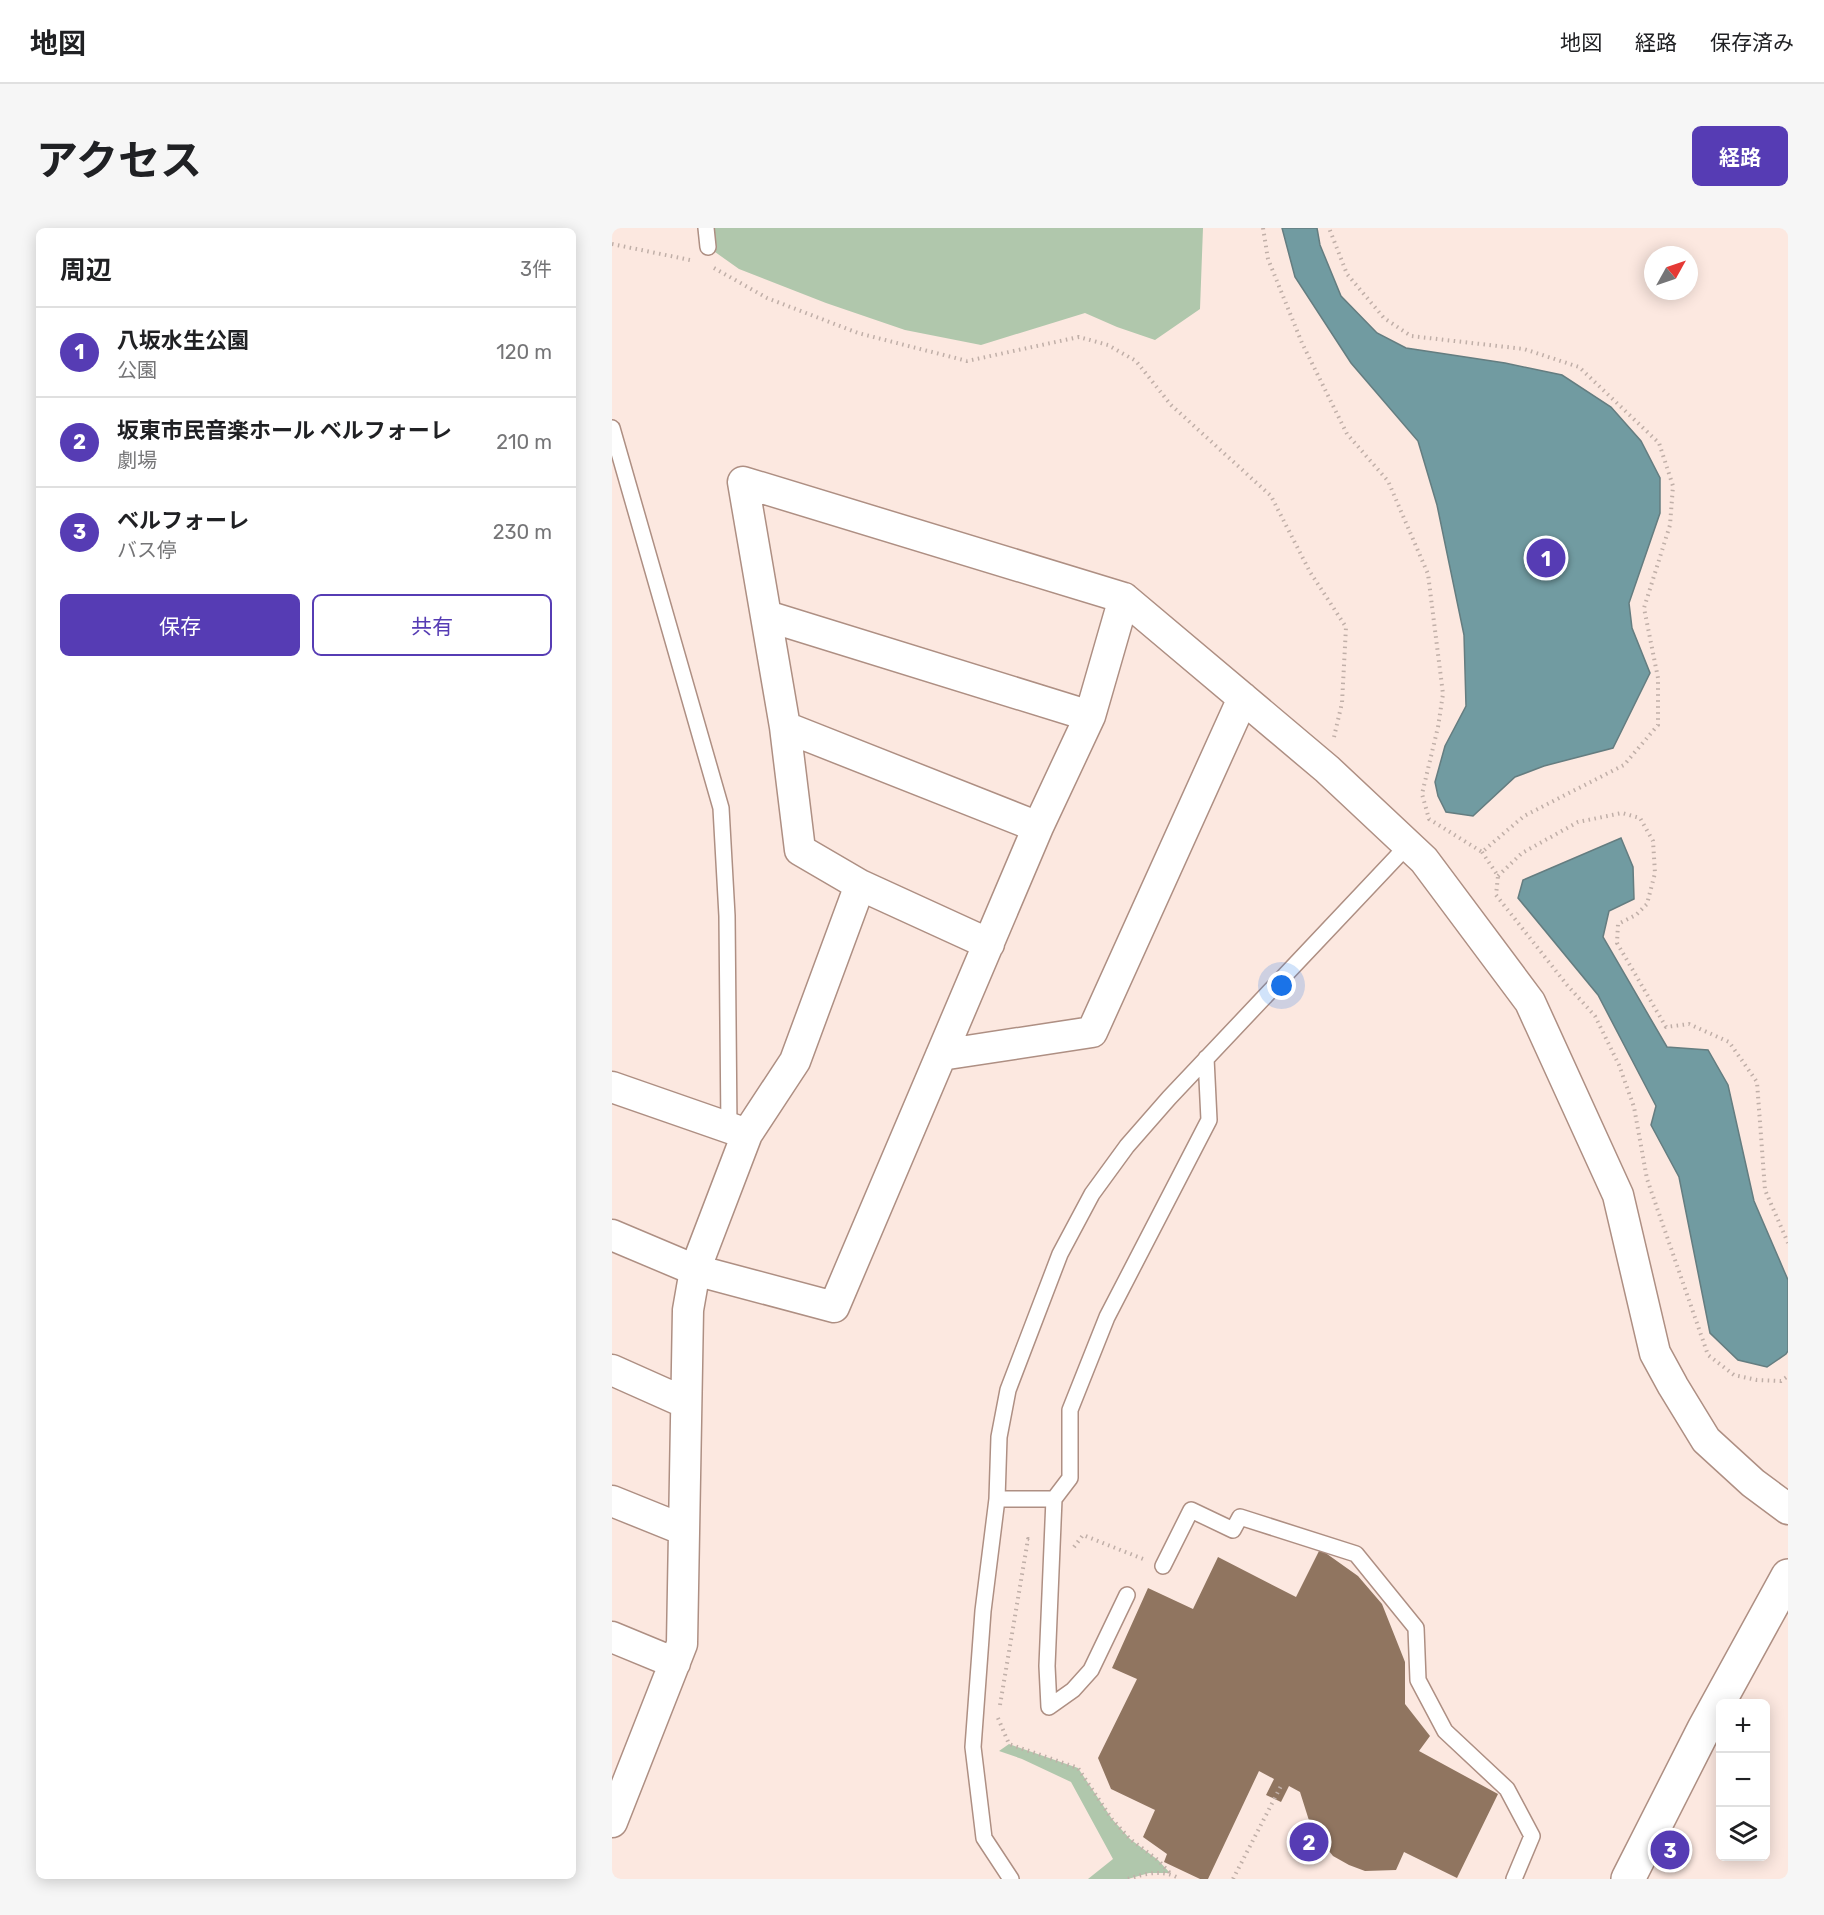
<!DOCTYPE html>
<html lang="ja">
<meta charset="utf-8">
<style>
body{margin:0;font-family:Rubik,"Noto Sans JP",sans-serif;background:#f6f6f6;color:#202124}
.controls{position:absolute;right:18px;bottom:18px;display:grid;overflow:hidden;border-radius:9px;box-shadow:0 3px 15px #0003}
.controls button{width:54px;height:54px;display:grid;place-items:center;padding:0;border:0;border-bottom:2px solid #e0e0e0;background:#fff;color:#202124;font:30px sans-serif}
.compass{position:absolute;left:1032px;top:18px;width:54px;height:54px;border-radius:50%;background:#fff;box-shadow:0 3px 15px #0003;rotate:50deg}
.you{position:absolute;left:670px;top:758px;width:21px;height:21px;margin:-15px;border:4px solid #fff;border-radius:50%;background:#1a73e8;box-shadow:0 0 0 9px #1a73e833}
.badge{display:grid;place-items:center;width:39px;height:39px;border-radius:50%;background:#563cb4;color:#fff;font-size:20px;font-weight:700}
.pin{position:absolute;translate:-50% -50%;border:3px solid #fff;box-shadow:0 2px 6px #0006}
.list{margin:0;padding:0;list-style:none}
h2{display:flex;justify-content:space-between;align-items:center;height:78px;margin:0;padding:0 24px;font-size:26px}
h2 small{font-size:20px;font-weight:400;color:#757577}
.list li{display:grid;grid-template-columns:39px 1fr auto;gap:18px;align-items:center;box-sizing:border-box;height:90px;padding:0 24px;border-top:2px solid #e0e0e0}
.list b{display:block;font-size:22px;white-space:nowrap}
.list p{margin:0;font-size:20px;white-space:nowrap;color:#757577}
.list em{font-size:20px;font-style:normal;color:#757577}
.actions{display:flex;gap:12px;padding:18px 24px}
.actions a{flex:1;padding:14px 0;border:2px solid #563cb4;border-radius:9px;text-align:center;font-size:21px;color:#563cb4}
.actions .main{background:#563cb4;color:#fff}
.icon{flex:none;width:33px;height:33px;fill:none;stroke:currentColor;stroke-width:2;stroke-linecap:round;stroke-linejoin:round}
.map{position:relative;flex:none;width:1176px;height:1651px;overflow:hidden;border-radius:9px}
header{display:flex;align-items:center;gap:36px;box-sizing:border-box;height:84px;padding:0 30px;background:#fff;border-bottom:2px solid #e0e0e0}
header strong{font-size:28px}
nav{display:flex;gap:33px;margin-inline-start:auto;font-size:21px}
.intro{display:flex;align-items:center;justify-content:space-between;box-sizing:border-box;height:144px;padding:0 36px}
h1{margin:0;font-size:42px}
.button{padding:15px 27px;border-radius:9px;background:#563cb4;color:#fff;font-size:21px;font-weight:700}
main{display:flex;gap:36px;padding:0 36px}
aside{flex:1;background:#fff;border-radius:9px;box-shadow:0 3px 15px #0003}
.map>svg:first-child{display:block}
.green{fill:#b0c7ac}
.water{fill:#719ba1;stroke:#647d80;stroke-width:1.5}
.building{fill:#907560}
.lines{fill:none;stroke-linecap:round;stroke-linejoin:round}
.service-casing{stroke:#ae8f83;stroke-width:18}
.minor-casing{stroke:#ae8f83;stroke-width:33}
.tertiary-casing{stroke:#ae8f83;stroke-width:36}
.path{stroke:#c0afa8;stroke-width:4;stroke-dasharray:1.5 4.5;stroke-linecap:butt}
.service{stroke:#fff;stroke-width:15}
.minor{stroke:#fff;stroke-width:30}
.tertiary{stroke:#fff;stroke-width:33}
</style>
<header>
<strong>地図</strong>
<nav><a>地図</a><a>経路</a><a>保存済み</a></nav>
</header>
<div class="intro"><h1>アクセス</h1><a class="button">経路</a></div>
<main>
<aside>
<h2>周辺<small>3件</small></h2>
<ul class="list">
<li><span class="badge">1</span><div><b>八坂水生公園</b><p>公園</p></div><em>120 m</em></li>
<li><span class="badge">2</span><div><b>坂東市民音楽ホール ベルフォーレ</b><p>劇場</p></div><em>210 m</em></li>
<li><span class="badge">3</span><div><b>ベルフォーレ</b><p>バス停</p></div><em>230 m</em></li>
</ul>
<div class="actions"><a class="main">保存</a><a>共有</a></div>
</aside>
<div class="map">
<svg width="1176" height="1651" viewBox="0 0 1176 1651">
<rect width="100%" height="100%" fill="#fce8e0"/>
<path class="green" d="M94 0H591L588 81 543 112 505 99 473 85 369 117 293 102 214 75 127 41 96 19Z
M397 1516 466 1540 500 1591 518 1611 546 1632 558 1645H537L516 1651H476L501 1631 459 1554 410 1531 387 1523Z"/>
<path class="water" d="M670 0H705L708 17 729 68 765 105 794 120 893 135 950 147 999 179 1029 213 1048 250V285L1017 375 1020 400 1038 445 1001 520 932 538 903 549 861 588 834 584 826 568 823 554 833 518 854 478 852 407 825 277 806 213 739 135 683 49Z
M1009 610 1021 639 1022 671 997 683 991 709 1055 819 1096 822 1116 857 1142 973 1176 1052V1123L1174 1126 1155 1139 1126 1132 1098 1105 1067 949 1039 897 1044 878 986 767 906 670 911 652Z"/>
<path class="building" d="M708 1321 746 1348 770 1376 793 1434V1476L818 1508 807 1523 886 1566 845 1650 792 1624 784 1642 753 1643 737 1637 721 1628 700 1602 688 1564 677 1558 669 1574 654 1567 662 1551 647 1543 596 1651H588L552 1634 555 1626 531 1609 543 1582 499 1561 486 1530 525 1451 500 1440 536 1360 581 1381 606 1329 684 1369Z"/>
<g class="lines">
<defs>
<path id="service" d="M94 0 96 19
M0 200 109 580 115 688 117 900
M385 1271H442L458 1250V1182L495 1089 597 892 594 830
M442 1271 435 1438 437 1479 461 1462 479 1442 515 1367
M551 1338 579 1282 621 1302 628 1289 744 1326 804 1400 806 1452 833 1503 895 1561 920 1608 902 1651
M399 1651 372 1610 361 1519 371 1383 385 1271 387 1209 396 1162 448 1026 480 966 515 918 557 870 796 617"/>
<path id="minor" d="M155 388 478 488
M173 499 426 599
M377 716 248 657 188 622 173 499 131 254 512 370 715 541 812 632 918 774 1006 967 1043 1125 1061 1158 1094 1212 1141 1255 1176 1281
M329 827 480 804 631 470
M0 859 135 906
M0 1007 83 1042 222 1079 426 599 478 488 512 370
M0 1142 74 1175
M0 1273 72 1302
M0 1409 63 1435
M0 1594 70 1416 76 1082 83 1042 135 906 183 833 248 657"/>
<path id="tertiary" d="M1016 1651 1092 1501 1176 1348"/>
</defs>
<use href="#service" class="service-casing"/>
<use href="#minor" class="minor-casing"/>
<use href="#tertiary" class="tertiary-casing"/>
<path class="path" d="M651 0 656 31 690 115 735 206 776 253 816 346 831 466 826 499 810 566 817 591 870 624 912 588 1012 537 1046 497V450L1032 380 1058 297 1061 258 1047 215 967 139 912 121 799 108 772 90 735 46 717 0
M0 16 78 32
M102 40 155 70 246 105 355 133 467 109 496 117 524 133 559 177 659 268 698 344 734 399 730 475 722 509
M870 624 886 648 884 667 955 757 983 788 1007 837 1022 879 1035 951 1096 1127 1122 1147 1145 1152 1169 1153 1176 1148
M886 648 910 625 966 594 1010 585 1028 590 1041 613 1043 645 1035 676 1024 687 1006 696 1005 715 1054 799 1077 796 1117 814 1145 854 1153 962 1176 1015
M462 1319 471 1307 531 1331
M388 1477 416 1311 421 1312
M386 1490 397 1516 466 1540 500 1591 518 1611 546 1632 558 1645
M516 1651C534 1645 552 1641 568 1651
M621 1651 669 1558"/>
<use href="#service" class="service"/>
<use href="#minor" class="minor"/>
<use href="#tertiary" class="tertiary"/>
</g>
</svg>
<div class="controls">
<button>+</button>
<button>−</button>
<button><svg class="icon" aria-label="layers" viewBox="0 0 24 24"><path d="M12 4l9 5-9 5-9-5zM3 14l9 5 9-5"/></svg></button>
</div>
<svg class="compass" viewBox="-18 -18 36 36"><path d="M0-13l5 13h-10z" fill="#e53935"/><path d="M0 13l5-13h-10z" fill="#757577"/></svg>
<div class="you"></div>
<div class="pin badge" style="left:934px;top:330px">1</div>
<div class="pin badge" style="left:697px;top:1614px">2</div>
<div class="pin badge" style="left:1058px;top:1622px">3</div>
</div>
</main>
